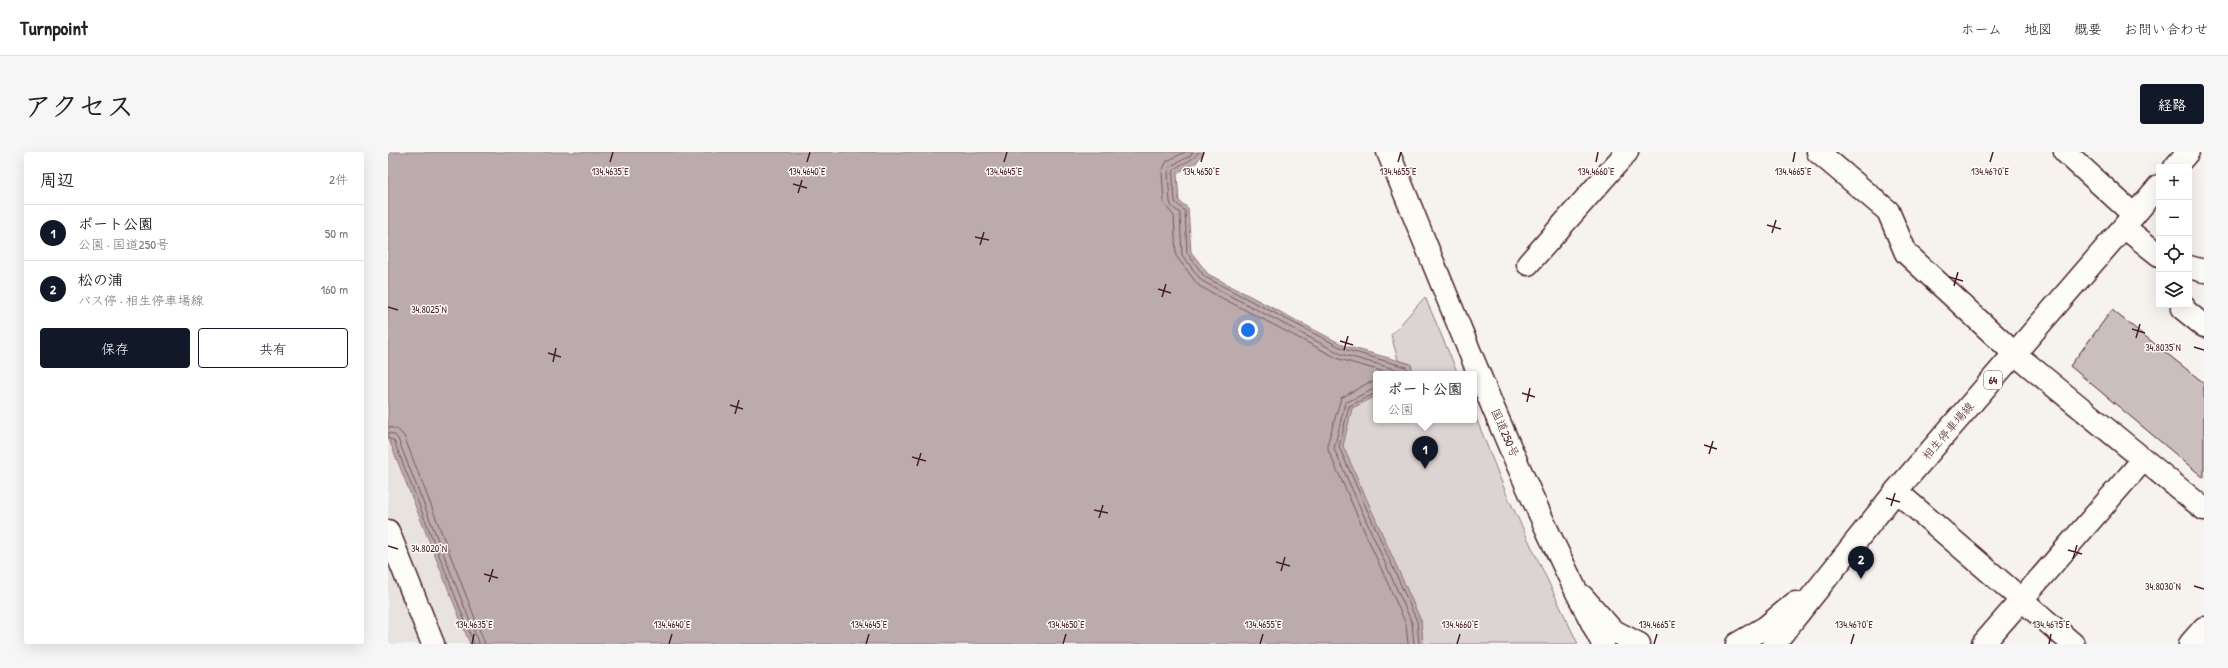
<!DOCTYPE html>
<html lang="ja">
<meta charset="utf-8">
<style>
body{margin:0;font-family:"Patrick Hand","Klee One",sans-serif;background:#f6f6f6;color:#222}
.controls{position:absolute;right:12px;top:12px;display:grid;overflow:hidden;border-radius:4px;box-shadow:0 4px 16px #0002}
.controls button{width:36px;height:36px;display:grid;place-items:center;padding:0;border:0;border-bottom:1px solid #e0e0e0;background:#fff;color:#222;font:20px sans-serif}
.you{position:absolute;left:860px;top:178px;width:14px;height:14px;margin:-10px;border:3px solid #fff;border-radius:50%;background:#1a73e8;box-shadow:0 0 0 6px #1a73e833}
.badge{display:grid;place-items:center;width:26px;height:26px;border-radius:50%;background:#111827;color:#fff;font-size:13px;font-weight:700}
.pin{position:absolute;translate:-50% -33px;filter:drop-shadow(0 1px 2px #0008)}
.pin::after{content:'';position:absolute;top:21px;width:14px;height:12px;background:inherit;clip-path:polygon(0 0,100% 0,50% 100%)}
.popup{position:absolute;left:985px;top:219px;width:104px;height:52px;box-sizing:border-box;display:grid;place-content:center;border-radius:4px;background:#fff;filter:drop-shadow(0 1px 3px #0005);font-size:13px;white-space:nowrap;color:#767676}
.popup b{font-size:15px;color:#222}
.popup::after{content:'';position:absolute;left:50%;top:100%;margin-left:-8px;border:8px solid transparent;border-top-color:#fff}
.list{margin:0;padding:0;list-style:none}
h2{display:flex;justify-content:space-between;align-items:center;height:52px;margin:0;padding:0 16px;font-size:17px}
h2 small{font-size:13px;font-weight:400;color:#767676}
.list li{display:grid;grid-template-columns:26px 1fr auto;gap:12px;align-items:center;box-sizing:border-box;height:56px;padding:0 16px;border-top:1px solid #e0e0e0}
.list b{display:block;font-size:15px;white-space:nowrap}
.list p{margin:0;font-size:13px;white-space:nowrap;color:#767676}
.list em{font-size:13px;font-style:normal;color:#767676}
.actions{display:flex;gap:8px;padding:12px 16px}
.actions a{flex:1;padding:9px 0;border:1px solid #111827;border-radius:4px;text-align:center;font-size:14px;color:#111827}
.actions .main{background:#111827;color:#fff}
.icon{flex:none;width:22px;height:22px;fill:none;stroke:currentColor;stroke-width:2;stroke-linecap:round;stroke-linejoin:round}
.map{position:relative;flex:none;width:1816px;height:492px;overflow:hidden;border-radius:4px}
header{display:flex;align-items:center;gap:24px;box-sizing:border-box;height:56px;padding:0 20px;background:#fff;border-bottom:1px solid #e0e0e0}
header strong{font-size:19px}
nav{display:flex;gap:22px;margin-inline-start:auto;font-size:14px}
.intro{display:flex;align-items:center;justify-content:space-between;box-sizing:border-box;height:96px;padding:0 24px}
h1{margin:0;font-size:28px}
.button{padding:10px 18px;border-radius:4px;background:#111827;color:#fff;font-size:14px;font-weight:700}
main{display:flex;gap:24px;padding:0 24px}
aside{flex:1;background:#fff;border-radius:4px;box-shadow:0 4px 16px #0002}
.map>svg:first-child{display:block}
.built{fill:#e9e3e0}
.green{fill:#dcd4d2;stroke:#937a7e}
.water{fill:#bbabac;stroke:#8e7378}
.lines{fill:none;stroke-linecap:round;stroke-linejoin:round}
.shore{stroke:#77575f;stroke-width:1}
.building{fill:#cbbfbe;stroke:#4a1f2b}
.minor-casing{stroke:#4a1f2b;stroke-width:25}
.major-casing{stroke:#4a1f2b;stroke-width:25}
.highway-casing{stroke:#4a1f2b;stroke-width:25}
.minor{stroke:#fdfcf7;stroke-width:22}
.major{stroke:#fdfcf7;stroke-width:22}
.highway{stroke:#fdfcf7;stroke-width:22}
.ticks{fill:none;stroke:#4a1f2b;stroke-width:1.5}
.labels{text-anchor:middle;stroke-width:3;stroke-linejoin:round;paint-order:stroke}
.shield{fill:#fdfcf7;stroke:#806168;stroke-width:1}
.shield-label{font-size:11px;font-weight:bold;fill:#4a1f2b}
.street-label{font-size:12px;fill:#4a1f2b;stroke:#fdfcf7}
.ticks-label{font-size:10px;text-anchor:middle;fill:#4a1f2b;stroke:#fdfcf7;stroke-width:3;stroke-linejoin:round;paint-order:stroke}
</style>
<header>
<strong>Turnpoint</strong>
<nav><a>ホーム</a><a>地図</a><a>概要</a><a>お問い合わせ</a></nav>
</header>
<div class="intro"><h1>アクセス</h1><a class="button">経路</a></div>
<main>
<aside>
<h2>周辺<small>2件</small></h2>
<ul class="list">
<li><span class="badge">1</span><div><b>ポート公園</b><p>公園 · 国道250号</p></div><em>50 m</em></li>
<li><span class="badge">2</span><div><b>松の浦</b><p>バス停 · 相生停車場線</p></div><em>160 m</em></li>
</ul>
<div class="actions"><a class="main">保存</a><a>共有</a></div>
</aside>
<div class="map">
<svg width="1816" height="492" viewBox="0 0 1816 492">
<rect width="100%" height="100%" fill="#f6f3ef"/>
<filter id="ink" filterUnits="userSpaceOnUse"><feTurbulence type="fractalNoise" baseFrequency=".025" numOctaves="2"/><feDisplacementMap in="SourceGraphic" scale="8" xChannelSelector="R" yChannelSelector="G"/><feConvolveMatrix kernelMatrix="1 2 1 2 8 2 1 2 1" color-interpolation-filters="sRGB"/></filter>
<g filter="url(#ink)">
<path class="built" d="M0 285 82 492H0Z"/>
<path class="green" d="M1037 145 1070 222H1025L1023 212 1010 208 1003 183Z
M988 244V268H1086V261L1118 341 1190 492H1035L1033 469 954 294 964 256Z"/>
<path class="water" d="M0 0H816L808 11 789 21 791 49 800 56 803 100 820 122 957 194 1023 212 1025 222H988V244L964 256 955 294 1033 469 1035 492H82L0 285Z"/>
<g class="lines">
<path class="shore" d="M797 0 779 9 774 19 776 52 786 64 788 104 811 134 951 207 1004 222
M805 0 802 4 783 14 780 21 782 50 784 55 792 61 794 103 814 129 953 202 1014 219 1016 222
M811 0C803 11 792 11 786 18 783 22 787 44 787 50L797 59 799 101 817 125 956 197 1018 215 1021 222
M988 230 980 231 953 246 940 290V298L1018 472 1020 492
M988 236 957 251 946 297 1024 471 1026 492
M988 241 961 254 951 295 1029 469 1031 492
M0 275 9 277 16 284 97 492
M0 281 6 282 10 287 91 492
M0 286 6 289 86 492"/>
</g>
<path class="building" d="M1724 158 1816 231V326L1682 214Z"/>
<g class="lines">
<defs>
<path id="minor" d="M1430 0 1500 59 1518 101 1627 202 1816 357
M1677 0 1746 63
M1736 75 1771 103
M1140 112 1239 0
M1801 115 1816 119
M1795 153 1794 156 1816 174
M1508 339 1685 492
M0 379 45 492
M1595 492 1755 308
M1802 492 1816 476"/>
<path id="major" d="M1787 15 1800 0
M1194 444 1224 478 1251 492
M1349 492 1378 475 1407 451
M1386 492 1508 339 1771 34"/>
<path id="highway" d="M1000 0C1068 165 1132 333 1215 492"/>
</defs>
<use href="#minor" class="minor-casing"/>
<use href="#major" class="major-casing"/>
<use href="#highway" class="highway-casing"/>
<use href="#minor" class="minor"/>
<use href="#major" class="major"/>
<use href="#highway" class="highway"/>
</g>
</g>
<path class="ticks" d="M222 10 225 0M419 10 422 0M616 10 619 0M813 10 816 0M1010 10 1013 0M1208 10 1210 0M1405 10 1407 0M1602 10 1605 0M405 32 419 36M410 41 414 28M1379 73 1393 77M1384 81 1388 68M587 85 601 88M592 93 596 80M1561 125 1575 129M1566 134 1570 120M770 137 783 141M774 145 778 132M0 155 10 158M1744 177 1757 181M1748 186 1752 172M952 189 965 193M1806 195 1816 198M956 198 960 184M160 201 173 205M165 210 168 196M1134 241 1147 245M1139 250 1142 236M342 253 355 257M347 262 351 248M1316 293 1329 297M1321 302 1325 289M524 305 538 309M529 314 533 301M1498 346 1512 350M1503 354 1507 341M706 358 720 361M711 366 715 353M0 394 10 397M1680 398 1694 402M1685 407 1689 393M888 410 902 414M893 419 897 405M96 422 110 426M101 430 105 417M1806 434 1816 437M84 492 86 482M281 492 284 482M478 492 481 482M675 492 678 482M872 492 875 482M1069 492 1072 482M1266 492 1269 482M1463 492 1466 482M1661 492 1663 482"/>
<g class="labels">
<rect class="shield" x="1596" y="219" width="18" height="18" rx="3"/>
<g class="shield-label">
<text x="1605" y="232">64</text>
</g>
<g class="street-label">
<text transform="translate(1560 279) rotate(-49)" y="4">相生停車場線</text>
<text transform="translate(1117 281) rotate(66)" y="4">国道250号</text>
</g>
</g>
<g class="ticks-label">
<text x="222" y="23">134.4635°E</text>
<text x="419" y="23">134.4640°E</text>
<text x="616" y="23">134.4645°E</text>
<text x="813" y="23">134.4650°E</text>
<text x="1010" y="23">134.4655°E</text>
<text x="1208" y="23">134.4660°E</text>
<text x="1405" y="23">134.4665°E</text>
<text x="1602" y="23">134.4670°E</text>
<text x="41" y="161">34.8025°N</text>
<text x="1775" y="199">34.8035°N</text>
<text x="41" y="400">34.8020°N</text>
<text x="1775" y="438">34.8030°N</text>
<text x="86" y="476">134.4635°E</text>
<text x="284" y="476">134.4640°E</text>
<text x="481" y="476">134.4645°E</text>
<text x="875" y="476">134.4655°E</text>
<text x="1072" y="476">134.4660°E</text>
<text x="1269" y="476">134.4665°E</text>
<text x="1466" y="476">134.4670°E</text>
<text x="1663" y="476">134.4675°E</text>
<text x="678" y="476">134.4650°E</text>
</g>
</svg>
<div class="controls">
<button>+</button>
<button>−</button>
<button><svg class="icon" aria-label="locate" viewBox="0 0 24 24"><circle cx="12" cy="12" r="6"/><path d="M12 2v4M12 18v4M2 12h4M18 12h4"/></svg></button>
<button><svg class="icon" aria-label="layers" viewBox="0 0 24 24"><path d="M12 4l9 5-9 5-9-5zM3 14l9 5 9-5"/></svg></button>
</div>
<div class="you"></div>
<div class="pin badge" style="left:1037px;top:317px">1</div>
<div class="popup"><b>ポート公園</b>公園</div>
<div class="pin badge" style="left:1473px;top:427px">2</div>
</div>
</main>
